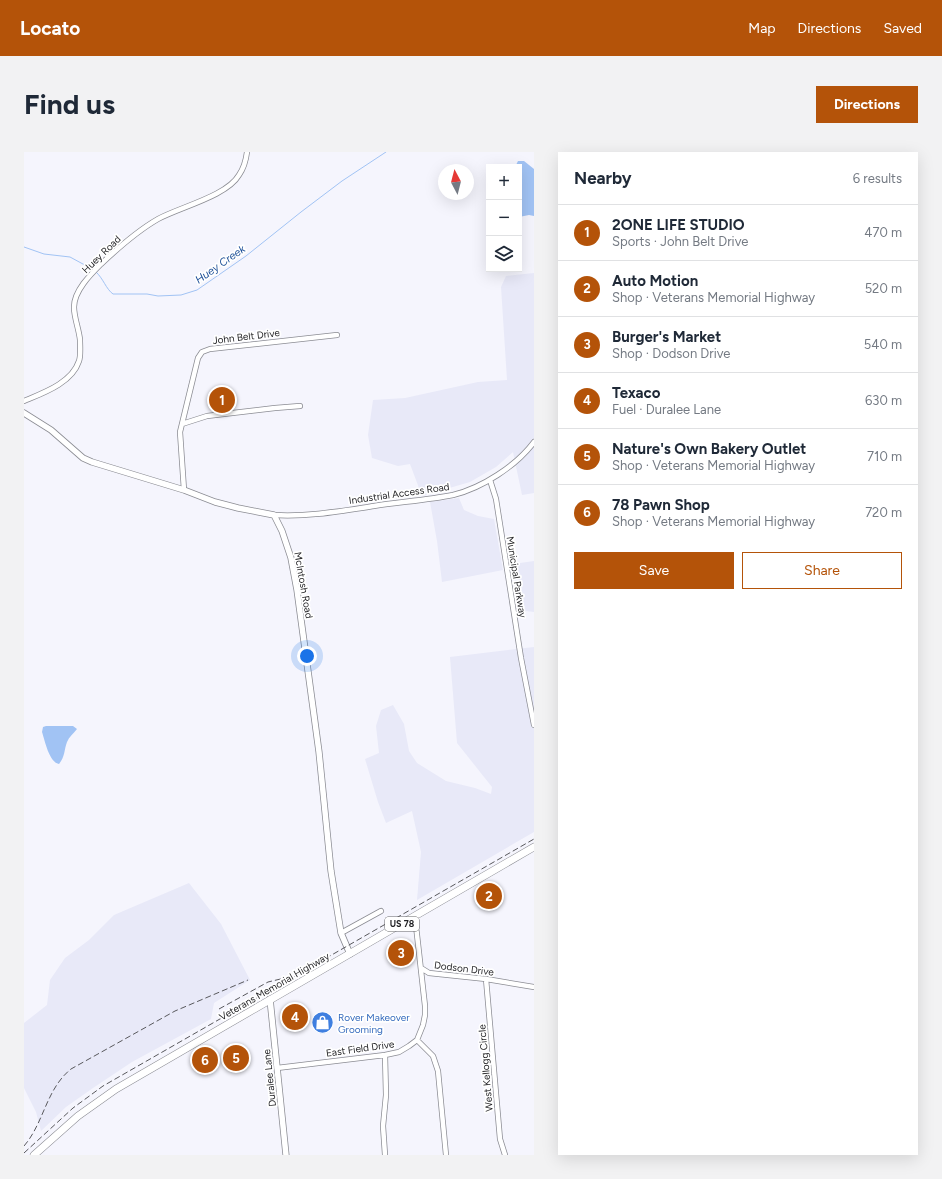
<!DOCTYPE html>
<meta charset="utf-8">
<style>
body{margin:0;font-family:Figtree,sans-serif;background:#f2f2f3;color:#1f2937}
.controls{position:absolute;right:12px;top:12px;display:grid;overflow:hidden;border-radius:0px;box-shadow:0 4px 16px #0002}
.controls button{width:36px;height:36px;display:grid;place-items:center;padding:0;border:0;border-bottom:1px solid #e0e1e3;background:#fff;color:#1f2937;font:20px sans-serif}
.compass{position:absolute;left:414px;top:12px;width:36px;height:36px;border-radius:50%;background:#fff;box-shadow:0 4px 16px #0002;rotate:353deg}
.you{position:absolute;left:283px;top:504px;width:14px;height:14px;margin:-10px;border:3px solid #fff;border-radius:50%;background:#1a73e8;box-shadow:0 0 0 6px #1a73e833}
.badge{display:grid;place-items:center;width:26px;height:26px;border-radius:50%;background:#b45309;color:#fff;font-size:13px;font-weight:700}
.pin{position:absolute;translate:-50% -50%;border:2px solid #fff;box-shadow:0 1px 4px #0006}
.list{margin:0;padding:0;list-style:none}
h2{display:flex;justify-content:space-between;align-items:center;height:52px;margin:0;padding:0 16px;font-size:17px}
h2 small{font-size:13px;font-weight:400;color:#747a83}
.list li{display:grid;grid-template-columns:26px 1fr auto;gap:12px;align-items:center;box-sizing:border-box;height:56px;padding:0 16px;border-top:1px solid #e0e1e3}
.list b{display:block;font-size:15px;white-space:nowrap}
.list p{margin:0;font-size:13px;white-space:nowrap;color:#747a83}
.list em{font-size:13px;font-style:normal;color:#747a83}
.actions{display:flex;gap:8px;padding:12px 16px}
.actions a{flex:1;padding:9px 0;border:1px solid #b45309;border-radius:0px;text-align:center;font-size:14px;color:#b45309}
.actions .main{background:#b45309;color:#fff}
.icon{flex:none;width:22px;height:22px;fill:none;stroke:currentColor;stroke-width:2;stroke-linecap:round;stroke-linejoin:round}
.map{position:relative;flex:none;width:510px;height:1003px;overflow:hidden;border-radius:0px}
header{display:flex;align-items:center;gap:24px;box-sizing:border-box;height:56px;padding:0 20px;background:#b45309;color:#fff}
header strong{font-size:19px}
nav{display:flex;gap:22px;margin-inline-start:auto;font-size:14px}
.intro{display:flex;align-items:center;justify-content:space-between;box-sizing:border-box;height:96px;padding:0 24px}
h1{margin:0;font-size:28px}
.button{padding:10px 18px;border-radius:0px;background:#b45309;color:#fff;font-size:14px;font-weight:700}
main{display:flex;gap:24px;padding:0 24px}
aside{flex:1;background:#fff;border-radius:0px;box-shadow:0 4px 16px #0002}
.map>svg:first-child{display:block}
.built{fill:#e8e9f8}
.water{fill:#a1c3f4}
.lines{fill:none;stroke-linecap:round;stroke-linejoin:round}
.stream{stroke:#a1c3f4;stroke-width:1}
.minor-casing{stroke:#8b8c93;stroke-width:6}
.tertiary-casing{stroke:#8b8c93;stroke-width:7}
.primary-casing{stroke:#8b8c93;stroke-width:8}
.minor{stroke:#fff;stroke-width:4.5}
.tertiary{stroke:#fff;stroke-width:5.5}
.primary{stroke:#fff;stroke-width:7}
.rail{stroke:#58585c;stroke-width:1;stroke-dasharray:6 3;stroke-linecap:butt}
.labels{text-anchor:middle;stroke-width:3.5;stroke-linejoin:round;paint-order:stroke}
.shield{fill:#fff;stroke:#626264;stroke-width:1}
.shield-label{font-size:9px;font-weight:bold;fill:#1f1f22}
.street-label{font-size:10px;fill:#1f1f22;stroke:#fff}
.shop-label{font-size:10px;fill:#366cbe;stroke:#fff;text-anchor:start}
.water-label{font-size:11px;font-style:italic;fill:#1c4f97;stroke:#fff}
</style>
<header>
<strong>Locato</strong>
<nav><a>Map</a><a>Directions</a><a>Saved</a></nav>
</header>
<div class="intro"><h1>Find us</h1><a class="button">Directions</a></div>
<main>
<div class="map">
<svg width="510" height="1003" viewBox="0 0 510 1003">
<rect width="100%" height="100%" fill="#f5f5fd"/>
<path class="built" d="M510 121V341L498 343 489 300 472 315 446 330 398 344 386 312 374 314 348 306 344 283 349 248 381 246 454 230 483 228 477 135 482 124Z
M435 346 440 358 454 364 470 367 479 418 418 430 413 389 406 350Z
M510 409V460L494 458 489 412Z
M510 495V680L393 748 397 700 388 659 362 671 354 650 341 607 355 601 352 574 357 558 369 553 380 572 385 599 393 611 422 629 451 636 467 642 468 635 433 591 426 505Z
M165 731 197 772 226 828 190 851 187 867 108 910 69 936 42 955 17 979 12 960 0 936V871L23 853 26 828 41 806 65 788 90 763Z"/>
<path class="water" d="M494 9H500L510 17V64L505 63 495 65V15H491Z
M22 574H49L53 577C49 582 45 585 43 590 40 598 41 605 35 612 25 610 21 589 18 580L19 575Z"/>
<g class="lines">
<path class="stream" d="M0 95 20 102 46 105 70 118
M72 120C79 126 82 137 89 142H123L134 144 157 143 173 138 222 104 277 60 318 29 362 0"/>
<defs>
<path id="minor" d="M0 249C19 241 48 231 55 209 57 204 56 194 56 188 55 177 50 166 50 155 50 139 66 123 77 112 94 96 113 79 134 67 156 55 203 44 215 23 220 16 222 8 223 0
M158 272 183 264 251 256 276 254
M466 328 472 347 497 506 510 573
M160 338 156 280 174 206 178 200 186 197 313 183
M250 363C284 365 317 359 350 354 376 350 404 348 429 343 458 336 492 314 510 290
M317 781 357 759
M397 816 405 821 462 827 510 835
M462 827 476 987 481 1003
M393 888 409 904 414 919 422 1003
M361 903 362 943 359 974 361 1003
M253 916 361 903 375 900 385 894 393 888 399 873 401 863V854L391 765"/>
<path id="tertiary" d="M0 261 27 278 59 306 68 310 160 338 191 350 214 356 250 363 258 379 267 406 273 438 295 600 307 719 317 781 326 802
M246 847 262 1003"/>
<path id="primary" d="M10 1003 54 964 92 937 510 695"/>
</defs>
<use href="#minor" class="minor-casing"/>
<use href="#tertiary" class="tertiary-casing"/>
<use href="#primary" class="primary-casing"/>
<use href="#minor" class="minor"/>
<use href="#tertiary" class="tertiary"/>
<use href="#primary" class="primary"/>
<path class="rail" d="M195 857 244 830 265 825
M0 994C20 971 22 937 47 917L151 859 224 828
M0 1001 49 956 79 934 510 687"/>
</g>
<defs>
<symbol id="shop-disc" viewBox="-11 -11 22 22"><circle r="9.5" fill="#3f7fe0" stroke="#fff"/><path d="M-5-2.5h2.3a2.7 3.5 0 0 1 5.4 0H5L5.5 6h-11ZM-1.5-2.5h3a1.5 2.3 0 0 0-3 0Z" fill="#fff"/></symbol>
</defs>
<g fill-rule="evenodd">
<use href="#shop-disc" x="286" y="858" width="25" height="25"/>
</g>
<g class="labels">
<rect class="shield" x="361" y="765" width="34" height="14" rx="3"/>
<g class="shield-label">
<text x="378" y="775">US 78</text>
</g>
<g class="street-label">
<text transform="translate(77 102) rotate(-44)" y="4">Huey Road</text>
<text transform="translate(222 184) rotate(-7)" y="4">John Belt Drive</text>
<text transform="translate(375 341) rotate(-8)" y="4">Industrial Access Road</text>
<text transform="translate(493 425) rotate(81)" y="4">Municipal Parkway</text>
<text transform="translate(280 433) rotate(80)" y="4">McIntosh Road</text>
<text transform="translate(440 816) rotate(7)" y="4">Dodson Drive</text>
<text transform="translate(250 834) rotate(-30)" y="4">Veterans Memorial Highway</text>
<text transform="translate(336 896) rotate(-8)" y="4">East Field Drive</text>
<text transform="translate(461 916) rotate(-95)" y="4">West Kellogg Circle</text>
<text transform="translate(245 926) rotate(-96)" y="4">Duralee Lane</text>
</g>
<g class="shop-label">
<text x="314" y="869">Rover Makeover<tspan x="314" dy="12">Grooming</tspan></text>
</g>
<g class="water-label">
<text transform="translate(196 112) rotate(-35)" y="4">Huey Creek</text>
</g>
</g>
</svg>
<div class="controls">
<button>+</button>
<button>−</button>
<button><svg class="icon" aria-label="layers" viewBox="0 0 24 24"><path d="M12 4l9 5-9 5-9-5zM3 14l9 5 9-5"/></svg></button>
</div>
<svg class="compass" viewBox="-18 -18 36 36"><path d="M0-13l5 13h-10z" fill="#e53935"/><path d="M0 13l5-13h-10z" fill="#747a83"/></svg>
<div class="you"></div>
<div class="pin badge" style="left:198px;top:248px">1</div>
<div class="pin badge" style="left:465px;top:744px">2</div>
<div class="pin badge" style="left:377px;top:801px">3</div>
<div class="pin badge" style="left:271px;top:865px">4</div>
<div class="pin badge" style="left:212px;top:906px">5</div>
<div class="pin badge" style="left:181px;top:908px">6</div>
</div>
<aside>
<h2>Nearby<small>6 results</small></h2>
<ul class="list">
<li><span class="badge">1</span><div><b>2ONE LIFE STUDIO</b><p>Sports · John Belt Drive</p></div><em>470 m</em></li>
<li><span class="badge">2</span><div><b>Auto Motion</b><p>Shop · Veterans Memorial Highway</p></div><em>520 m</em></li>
<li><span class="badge">3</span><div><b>Burger's Market</b><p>Shop · Dodson Drive</p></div><em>540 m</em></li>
<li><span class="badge">4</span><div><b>Texaco</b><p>Fuel · Duralee Lane</p></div><em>630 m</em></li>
<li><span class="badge">5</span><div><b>Nature's Own Bakery Outlet</b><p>Shop · Veterans Memorial Highway</p></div><em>710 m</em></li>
<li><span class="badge">6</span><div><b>78 Pawn Shop</b><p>Shop · Veterans Memorial Highway</p></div><em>720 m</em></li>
</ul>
<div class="actions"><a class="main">Save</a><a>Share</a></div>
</aside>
</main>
